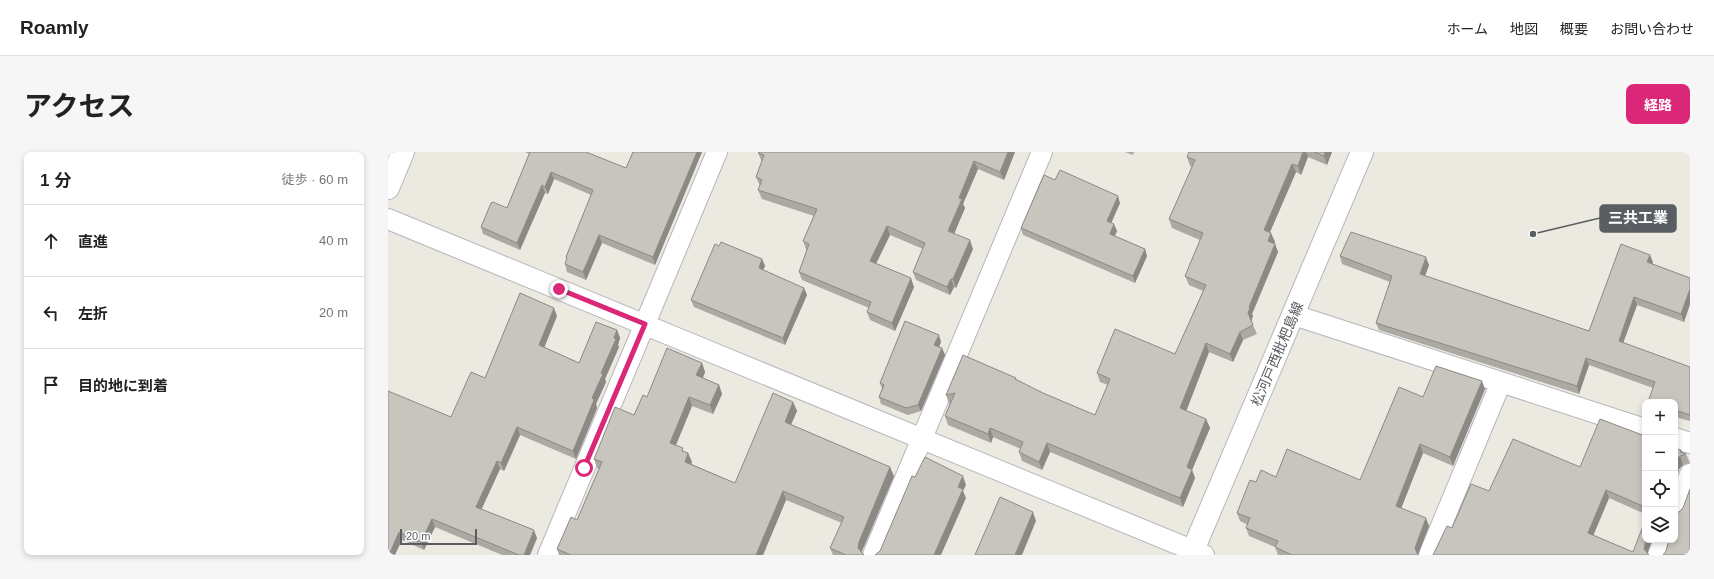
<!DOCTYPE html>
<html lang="ja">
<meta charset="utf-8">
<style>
body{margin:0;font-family:Arial,"Noto Sans JP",sans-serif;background:#f6f6f6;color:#222}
.controls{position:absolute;right:12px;bottom:12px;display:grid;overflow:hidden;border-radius:8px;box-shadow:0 2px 6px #0003}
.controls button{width:36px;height:36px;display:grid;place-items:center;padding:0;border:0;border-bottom:1px solid #e0e0e0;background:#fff;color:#222;font:20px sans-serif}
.scale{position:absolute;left:12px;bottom:10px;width:77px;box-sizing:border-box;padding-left:4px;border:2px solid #5a5e62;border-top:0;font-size:11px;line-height:14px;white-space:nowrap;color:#5a5e62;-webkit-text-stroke:3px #fff;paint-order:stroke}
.stop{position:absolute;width:12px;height:12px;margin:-9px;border:3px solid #db2777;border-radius:50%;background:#fff}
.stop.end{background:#db2777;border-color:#fff;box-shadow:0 1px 4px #0008}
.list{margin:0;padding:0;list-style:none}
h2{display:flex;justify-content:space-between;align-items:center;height:52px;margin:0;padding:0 16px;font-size:17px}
h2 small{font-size:13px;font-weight:400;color:#767676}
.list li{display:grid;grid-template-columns:26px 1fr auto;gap:12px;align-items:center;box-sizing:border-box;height:72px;padding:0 16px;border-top:1px solid #e0e0e0}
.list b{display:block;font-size:15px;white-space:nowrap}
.list em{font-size:13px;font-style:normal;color:#767676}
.icon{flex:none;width:22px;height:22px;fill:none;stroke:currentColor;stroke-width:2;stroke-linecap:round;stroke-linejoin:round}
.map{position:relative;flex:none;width:1302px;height:403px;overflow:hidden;border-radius:8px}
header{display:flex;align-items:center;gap:24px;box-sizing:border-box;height:56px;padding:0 20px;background:#fff;border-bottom:1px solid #e0e0e0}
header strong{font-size:19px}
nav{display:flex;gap:22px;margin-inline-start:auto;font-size:14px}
.intro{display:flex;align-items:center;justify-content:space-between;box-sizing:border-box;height:96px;padding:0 24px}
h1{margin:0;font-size:28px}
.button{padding:10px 18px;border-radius:8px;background:#db2777;color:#fff;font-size:14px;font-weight:700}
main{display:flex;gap:24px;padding:0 24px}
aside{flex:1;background:#fff;border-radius:8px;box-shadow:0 2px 6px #0003}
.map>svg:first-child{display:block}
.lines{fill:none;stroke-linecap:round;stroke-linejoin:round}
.street-casing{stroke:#b4b7bc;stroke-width:22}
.secondary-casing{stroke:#b3b7bc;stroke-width:24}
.street{stroke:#fff;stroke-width:20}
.secondary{stroke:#fff;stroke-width:22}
.wall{fill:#aca9a3}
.shaded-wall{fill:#8c8985}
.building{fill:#c8c4be;stroke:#8c8985}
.route{stroke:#db2777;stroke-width:5}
.labels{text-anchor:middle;stroke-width:4;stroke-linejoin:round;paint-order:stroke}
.street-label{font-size:14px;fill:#5a5e62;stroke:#fff}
.leader{fill:none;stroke:#5a5e62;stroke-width:1.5}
.callout-dot{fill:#5a5e62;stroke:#fff;stroke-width:1.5}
.callout{fill:#5a5e62;stroke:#5a5e62;stroke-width:1.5}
.callout-label{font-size:15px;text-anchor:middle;font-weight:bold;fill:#fff}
</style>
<header>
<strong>Roamly</strong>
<nav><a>ホーム</a><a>地図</a><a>概要</a><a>お問い合わせ</a></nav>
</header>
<div class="intro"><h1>アクセス</h1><a class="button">経路</a></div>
<main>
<aside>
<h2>1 分<small>徒歩 · 60 m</small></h2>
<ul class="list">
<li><svg class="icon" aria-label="ahead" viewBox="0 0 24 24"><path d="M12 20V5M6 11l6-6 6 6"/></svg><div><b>直進</b></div><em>40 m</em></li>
<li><svg class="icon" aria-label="left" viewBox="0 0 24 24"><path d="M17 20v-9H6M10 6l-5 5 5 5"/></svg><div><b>左折</b></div><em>20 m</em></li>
<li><svg class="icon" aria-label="arrive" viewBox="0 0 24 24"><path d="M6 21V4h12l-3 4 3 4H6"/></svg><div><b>目的地に到着</b></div></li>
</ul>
</aside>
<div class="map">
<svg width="1302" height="403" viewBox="0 0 1302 403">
<rect width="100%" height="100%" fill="#ece9e1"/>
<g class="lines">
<defs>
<path id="street" d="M0 67 816 403
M906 163 1257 277
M1287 286 1302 291
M1287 360 1302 322
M160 403 329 0
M485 403 654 0
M1041 403 1113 230
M1270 403 1276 388"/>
<path id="secondary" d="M0 36 15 0
M803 403 974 0"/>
</defs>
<use href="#street" class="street-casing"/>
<use href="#secondary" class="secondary-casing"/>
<use href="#street" class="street"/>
<use href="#secondary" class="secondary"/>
</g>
<path class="wall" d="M137 0H198L238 16 245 0H314L267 113 214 91 198 128 179 120 177 112 179 107 178 105 203 43 166 27 160 42 157 41 132 98 95 82 93 75 119 56 141 2Z
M627 0 616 28 590 17 575 52 577 56 566 81 585 97 568 136 566 135 562 143 528 128 525 120 535 97 502 83 488 111 526 135 507 179 482 168 479 160 481 156 414 128 411 120 419 98 418 97 415 89 426 64 374 47 370 38 372 34 368 25 374 10 370 1Z
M737 0H746L745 3Z
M801 0H944L939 13 920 5 913 23 908 20 882 80 887 90 886 91 887 92 890 100 864 162 865 164 863 169 869 182 855 188 845 210 821 200 798 259 818 267 822 276 804 318 807 326 795 355 662 300 654 318 634 309 631 300 633 297 605 285 603 291 560 273 557 264 562 251 561 252 558 243 628 226 629 228 655 241 707 263 720 233 712 230 709 221 787 202 815 139 801 133 797 124 812 88 784 76 781 67 804 15 802 14 799 5Z
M667 28 732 51 723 71 729 79 727 84 757 97 759 104 747 131 635 83 633 76Z
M331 94 374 107 377 114 375 118 416 136 419 143 397 193 306 155 303 148Z
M952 104 1041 113 1037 124 1201 179 1265 110 1264 112 1302 126V152L1296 170 1249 153 1235 191 1302 215V269L1287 265V250L1265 236 1201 213 1191 242 991 178 988 171 1002 130 954 112Z
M169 164 156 195 191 211 229 178 232 186 230 193 231 195 217 227 218 230 208 252 209 256 188 307 132 283 116 319 112 317 93 357 149 386 142 403H114L47 375 36 398 14 388 0 403 63 265 97 226Z
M553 190 551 195 554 196 557 203 533 259 520 263 493 252 491 245 494 237 492 231Z
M314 211 317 220 315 226 331 233 334 242 325 262 304 254 288 293 296 300 300 301 304 310 303 312 347 331 405 250 409 259 403 273 506 324 474 399V401L476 403H445L442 396 454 371 398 348 375 403H171L169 397 189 368 211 317 209 316 206 307 246 263 259 245Z
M1097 237 1065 314 1035 301 1013 356 1041 374 1030 402 1031 403H890L887 395 861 384 858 376 860 373 852 369 849 361 868 330 888 325 972 328 1035 245Z
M1257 284V362L1221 346 1205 383 1245 400 1260 402 1064 376 1101 339 1192 315Z
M1293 298 1294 300 1298 302 1302 311 1295 313 1291 317 1287 329Z"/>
<path class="shaded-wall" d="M309 0H314L267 113 265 105Z
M620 0H627L616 28 612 20Z
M915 0H918L920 5 913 23 910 14Z
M937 0H944L939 13 936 4Z
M586 9 590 17 575 52 577 56 564 87 560 79 571 46Z
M904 12 908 20 879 87 876 78Z
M163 20 166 27 160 42 157 35Z
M154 33 157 41 132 98 129 91Z
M730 44 732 51 721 76 719 69Z
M726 72 729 79 724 89 722 82Z
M499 74 502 83 485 118 482 109Z
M883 81 887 90 883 98 880 89Z
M211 83 214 91 198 128 195 120Z
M582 88 585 97 568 136 565 127Z
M887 92 890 100 864 162 865 164 863 170 860 161 861 155Z
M757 97 759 104 747 131 745 124Z
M1262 103 1265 110 1262 118 1259 110Z
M1038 105 1041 113 1035 129 1032 122Z
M374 107 377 114 373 123 371 116Z
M523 126 526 135 507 179 504 171Z
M563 127 566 135 562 143 559 135Z
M416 136 419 143 397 193 395 186Z
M1302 137V152L1296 170 1293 162Z
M1246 145 1249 153 1233 197 1231 189Z
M166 156 169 164 154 201 151 193Z
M229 178 232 186 230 193 231 195 217 227 218 230 208 252 209 256 188 307 185 299Z
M852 180 855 188 845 210 842 202Z
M551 183 553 190 549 199 546 193Z
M818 191 821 200 796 265 792 256Z
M554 196 557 203 533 259 530 253Z
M1198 206 1201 213 1191 242 1189 234Z
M314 211 317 220 312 232 308 223Z
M1094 229 1097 237 1065 314 1062 305Z
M331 233 334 242 325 262 322 253Z
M301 245 304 254 285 300 282 291Z
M405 250 409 259 400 279 397 270Z
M818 267 822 276 804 318 807 326 795 355 792 346 799 315Z
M129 275 132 283 116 319 113 311Z
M602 276 605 285 603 291 600 282Z
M659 291 662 300 654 318 651 310Z
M1032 292 1035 301 1011 362 1008 354Z
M300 301 304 310 301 319 297 310Z
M1292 304 1295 313 1291 317 1287 329V313L1288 309Z
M109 309 112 317 91 363 88 355Z
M502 315 506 324 474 399V403L470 396 471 390Z
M575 324 578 333 575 339 578 346 553 403H546L570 335Z
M1218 338 1221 346 1203 389 1200 381Z
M395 339 398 348 375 403H368Z
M645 360 648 369 634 403H627Z
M1038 366 1041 374 1030 403H1029L1027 396Z
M44 367 47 375 36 398 33 390Z
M146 378 149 386 142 403H136Z
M11 380 14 388 7 403H1Z
M1258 388H1264L1259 403 1256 397Z"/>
<path class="building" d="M142 0H198L238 16 245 0H309L265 105 211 83 195 120 177 112 179 106 178 105 205 38 163 20 157 35 154 33 129 91 93 75 103 51 105 50 119 56Z
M371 0H620L612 20 586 9 571 46 574 47 560 79 582 88 565 127H563L559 135 525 120 537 91 499 74 482 109 523 126 504 171 479 160 483 150 411 120 421 92 415 89 429 57 370 38 374 28 368 25 376 3 370 1Z
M801 0H915L910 14 904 12 876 78 883 81 880 89 887 92 861 155 862 156 860 161 865 173 852 180 842 202 818 191 792 256 818 267 799 315 804 318 792 346 659 291 651 310 631 300 635 290 602 276 600 282 557 264 567 241 558 243 575 203 628 226 627 227 655 241 707 263 722 227 709 221 727 177 787 202 818 133 797 124 815 81 781 67 807 8 799 5Z
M926 0H937L936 4Z
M672 18 730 44 719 69 726 72 722 82 757 97 745 124 633 76 656 23 667 28Z
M963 80 1038 105 1032 122 1201 179 1233 92 1262 103 1259 110 1302 126V137L1293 162 1246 145 1231 189 1302 215V263L1287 258V250H1260L1267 230 1198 206 1189 234 988 171 1004 124 952 104Z
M333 90 374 107 371 116 416 136 395 186 303 148 327 92 331 94Z
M132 141 166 156 151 193 191 211 208 170 229 178 226 186 228 187 213 221 215 222 204 246 206 248 185 299 129 275 113 311 109 309 88 355 146 378 136 403H131L44 367 33 390 11 380 1 403H0V239L63 265 83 220 97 226Z
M517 169 551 183 546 193 554 196 530 253 518 256 491 245 496 233 492 231Z
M279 196 314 211 308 223 331 233 322 253 301 245 282 291 295 296 294 299 300 301 297 310 347 331 385 241 405 250 397 270 502 315 471 390 470 396 476 403H458L442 396 456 365 395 339 368 403H183L169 397 183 365 189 368 214 310 206 307 227 255 246 263 255 243 259 245Z
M1048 214 1094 229 1062 305 1032 292 1008 354 1038 366 1027 396 1029 401 1031 403H904L887 395 890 389 858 376 862 366 849 361 862 328 868 330 873 318 888 325 899 297 972 328 1011 235 1035 245Z
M1212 267 1257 284V355L1218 338 1200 381 1245 400 1257 369V388H1258L1256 397 1261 403H1045L1059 374 1064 376 1083 332 1101 339 1125 287 1192 315Z
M1287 296 1293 298 1292 300 1298 302 1292 304 1288 309 1287 313Z
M537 305 575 324 570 335 575 337 546 403H487L492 399 524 324 527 325Z
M1302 337V403H1275L1278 399 1281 388H1287V362L1291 360 1295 356Z
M612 345 645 360 627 403H587Z"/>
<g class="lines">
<path class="route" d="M171 137 257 172 196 316"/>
</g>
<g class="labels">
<g class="street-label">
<text transform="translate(889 202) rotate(-67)" y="5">松河戸西枇杷島線</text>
</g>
</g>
<path class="leader" d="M1145 82L1212 66"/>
<circle class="callout-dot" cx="1145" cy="82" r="4"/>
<rect class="callout" x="1212" y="53" width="76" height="27" rx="4"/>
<g class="callout-label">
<text x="1250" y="71">三共工業</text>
</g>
</svg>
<div class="controls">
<button>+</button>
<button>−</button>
<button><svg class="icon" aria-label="locate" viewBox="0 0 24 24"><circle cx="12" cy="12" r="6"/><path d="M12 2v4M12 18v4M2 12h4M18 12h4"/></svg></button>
<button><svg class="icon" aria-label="layers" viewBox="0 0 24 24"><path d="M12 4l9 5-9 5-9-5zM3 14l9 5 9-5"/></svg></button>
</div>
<div class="scale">20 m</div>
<div class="stop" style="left:196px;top:316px"></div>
<div class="stop end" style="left:171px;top:137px"></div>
</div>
</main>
